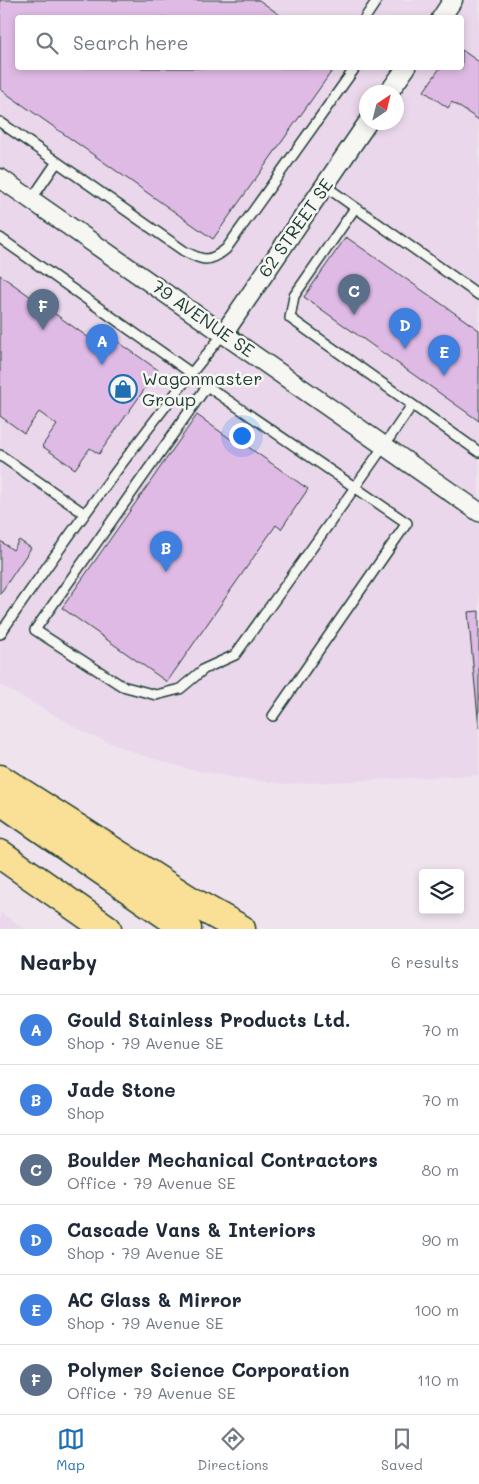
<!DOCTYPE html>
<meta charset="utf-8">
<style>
body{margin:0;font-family:Mali,sans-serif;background:#f2f2f3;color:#1f2937}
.controls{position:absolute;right:15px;bottom:15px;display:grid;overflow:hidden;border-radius:5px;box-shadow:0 2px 8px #0003}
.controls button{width:45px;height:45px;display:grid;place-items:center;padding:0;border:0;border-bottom:1px solid #e0e1e3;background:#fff;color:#1f2937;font:25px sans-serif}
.compass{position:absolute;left:359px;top:85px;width:45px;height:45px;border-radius:50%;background:#fff;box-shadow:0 2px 8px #0003;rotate:35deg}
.you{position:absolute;left:241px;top:435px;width:18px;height:18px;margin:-12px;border:4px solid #fff;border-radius:50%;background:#1a73e8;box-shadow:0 0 0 8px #1a73e833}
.badge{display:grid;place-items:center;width:32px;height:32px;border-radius:50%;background:#1f6fb2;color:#fff;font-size:16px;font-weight:700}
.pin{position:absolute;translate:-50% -41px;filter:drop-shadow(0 1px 2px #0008)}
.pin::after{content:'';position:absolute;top:26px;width:18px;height:15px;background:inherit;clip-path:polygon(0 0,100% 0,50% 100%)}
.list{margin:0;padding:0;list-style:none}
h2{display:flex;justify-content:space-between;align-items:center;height:65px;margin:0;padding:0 20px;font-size:21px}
h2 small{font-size:16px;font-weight:400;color:#747a83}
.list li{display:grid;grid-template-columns:32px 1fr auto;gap:15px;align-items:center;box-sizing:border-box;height:70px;padding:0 20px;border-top:1px solid #e0e1e3}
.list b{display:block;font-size:19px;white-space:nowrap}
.list p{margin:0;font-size:16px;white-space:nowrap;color:#747a83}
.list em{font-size:16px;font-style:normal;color:#747a83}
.icon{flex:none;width:28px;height:28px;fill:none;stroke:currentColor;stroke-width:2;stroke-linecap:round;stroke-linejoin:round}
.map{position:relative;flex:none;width:479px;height:929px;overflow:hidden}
.search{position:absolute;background:#fff;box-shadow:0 2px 8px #0003;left:15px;right:15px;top:15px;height:55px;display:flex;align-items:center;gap:12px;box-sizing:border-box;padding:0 18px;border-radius:5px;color:#747a83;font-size:19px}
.sheet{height:485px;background:#fff}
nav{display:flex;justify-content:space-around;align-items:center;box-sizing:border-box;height:70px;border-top:1px solid #e0e1e3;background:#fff;font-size:14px;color:#747a83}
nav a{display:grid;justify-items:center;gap:2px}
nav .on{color:#1f6fb2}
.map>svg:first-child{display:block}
.built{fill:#ead7eb;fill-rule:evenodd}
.building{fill:#dfbae5;stroke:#1f3d34}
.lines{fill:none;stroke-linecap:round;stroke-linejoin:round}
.service-casing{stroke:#1f3d34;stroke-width:12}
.minor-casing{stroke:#1f3d34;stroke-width:21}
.primary-casing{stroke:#1f3d34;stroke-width:31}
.service{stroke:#f6f6f2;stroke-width:9}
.minor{stroke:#f6f6f2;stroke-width:18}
.primary{stroke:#fadf96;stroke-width:28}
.labels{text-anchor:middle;stroke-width:5;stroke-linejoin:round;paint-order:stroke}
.street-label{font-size:18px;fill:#1f3d34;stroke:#f6f6f2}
.poi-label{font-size:18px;fill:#1f3d34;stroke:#f6f6f2;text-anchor:start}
</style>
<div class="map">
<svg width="479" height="929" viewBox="0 0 479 929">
<rect width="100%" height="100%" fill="#efe4ee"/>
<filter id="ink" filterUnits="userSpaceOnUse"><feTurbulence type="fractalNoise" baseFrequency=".02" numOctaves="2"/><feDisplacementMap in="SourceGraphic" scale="10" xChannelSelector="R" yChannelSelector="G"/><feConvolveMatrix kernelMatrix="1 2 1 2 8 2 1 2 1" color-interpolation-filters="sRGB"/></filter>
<g filter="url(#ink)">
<path class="built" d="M0 0H479V775L286 784 242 779 188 769 138 754 88 734 0 685ZM18 18H462V68H18ZM366 92H396V122H366Z
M0 912 25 929H0Z"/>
<path class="building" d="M0 0H259L284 18H18V68H334L213 239 0 89Z
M462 50 479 62V120L452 102 448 108 424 91 440 68H462Z
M346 237 479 330V421L304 297Z
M0 275 99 345 107 334 158 370 99 454 90 448 75 469 42 446 57 425 39 412 24 433 0 416Z
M197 415 232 440 234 437 308 489 281 529 276 525 167 682 62 608Z
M19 540 31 548 0 594V541L13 550Z
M479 611V728L468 612Z"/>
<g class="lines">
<defs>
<path id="service" d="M365 18 377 0
M0 122 184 251C203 261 209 263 226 249L355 68
M325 186 479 295
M31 200 57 162
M355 208 294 296 290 318 479 452
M0 238 191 373
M0 455 85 514
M0 634C71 531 144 430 224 333
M273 716 407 523 207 386 35 630 122 686 156 695 180 689 204 669 235 655C295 572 355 489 412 405"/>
<path id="minor" d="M441 18 453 0
M389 92 406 68
M0 178 479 512
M224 333 368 122"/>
<path id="primary" d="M0 779 191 901 241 929
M0 800 187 929
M0 854 107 929"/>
</defs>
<use href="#service" class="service-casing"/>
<use href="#minor" class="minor-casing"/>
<use href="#primary" class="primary-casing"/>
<use href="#service" class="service"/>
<use href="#minor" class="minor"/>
<use href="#primary" class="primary"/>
</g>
</g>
<defs>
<symbol id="shop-ring" viewBox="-11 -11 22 22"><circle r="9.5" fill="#f6f6f2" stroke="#1f6fb2" stroke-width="1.5"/><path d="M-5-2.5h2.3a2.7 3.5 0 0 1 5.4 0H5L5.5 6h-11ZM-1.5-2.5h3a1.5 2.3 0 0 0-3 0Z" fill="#1f6fb2"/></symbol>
</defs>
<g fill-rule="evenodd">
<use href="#shop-ring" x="107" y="373" width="32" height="32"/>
</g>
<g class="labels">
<g class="street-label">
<text transform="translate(296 228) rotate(-55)" y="6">62 STREET SE</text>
<text transform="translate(203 319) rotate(35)" y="6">79 AVENUE SE</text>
</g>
<g class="poi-label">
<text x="142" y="385">Wagonmaster<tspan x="142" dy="21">Group</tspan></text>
</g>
</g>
</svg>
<div class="controls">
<button><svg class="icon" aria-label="layers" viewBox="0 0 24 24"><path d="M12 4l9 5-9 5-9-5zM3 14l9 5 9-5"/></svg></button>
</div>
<svg class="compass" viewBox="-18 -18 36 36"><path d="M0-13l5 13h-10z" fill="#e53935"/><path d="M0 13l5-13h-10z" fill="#747a83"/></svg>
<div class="you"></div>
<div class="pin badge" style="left:102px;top:365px;background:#3f7fe0">A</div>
<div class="pin badge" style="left:166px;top:572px;background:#3f7fe0">B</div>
<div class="pin badge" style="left:354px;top:315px;background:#5c6f8a">C</div>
<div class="pin badge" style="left:405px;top:349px;background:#3f7fe0">D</div>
<div class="pin badge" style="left:444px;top:376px;background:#3f7fe0">E</div>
<div class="pin badge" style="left:43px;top:330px;background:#5c6f8a">F</div>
<div class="search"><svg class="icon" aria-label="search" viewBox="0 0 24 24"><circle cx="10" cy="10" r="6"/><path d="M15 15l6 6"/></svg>Search here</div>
</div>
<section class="sheet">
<h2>Nearby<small>6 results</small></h2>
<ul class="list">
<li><span class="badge" style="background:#3f7fe0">A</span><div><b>Gould Stainless Products Ltd.</b><p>Shop · 79 Avenue SE</p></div><em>70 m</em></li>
<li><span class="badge" style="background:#3f7fe0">B</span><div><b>Jade Stone</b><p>Shop</p></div><em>70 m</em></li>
<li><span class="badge" style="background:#5c6f8a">C</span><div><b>Boulder Mechanical Contractors</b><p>Office · 79 Avenue SE</p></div><em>80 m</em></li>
<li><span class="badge" style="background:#3f7fe0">D</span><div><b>Cascade Vans &amp; Interiors</b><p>Shop · 79 Avenue SE</p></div><em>90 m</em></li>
<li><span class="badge" style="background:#3f7fe0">E</span><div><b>AC Glass &amp; Mirror</b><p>Shop · 79 Avenue SE</p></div><em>100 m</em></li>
<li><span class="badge" style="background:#5c6f8a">F</span><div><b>Polymer Science Corporation</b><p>Office · 79 Avenue SE</p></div><em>110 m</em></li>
</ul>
</section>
<nav>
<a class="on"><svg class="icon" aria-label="map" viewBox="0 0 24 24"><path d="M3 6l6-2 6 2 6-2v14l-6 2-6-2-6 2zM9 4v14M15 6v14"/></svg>Map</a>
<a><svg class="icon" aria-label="directions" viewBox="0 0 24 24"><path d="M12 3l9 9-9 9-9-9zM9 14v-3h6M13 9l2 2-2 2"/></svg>Directions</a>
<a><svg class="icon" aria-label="saved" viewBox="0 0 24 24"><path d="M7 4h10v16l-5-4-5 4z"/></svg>Saved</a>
</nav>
